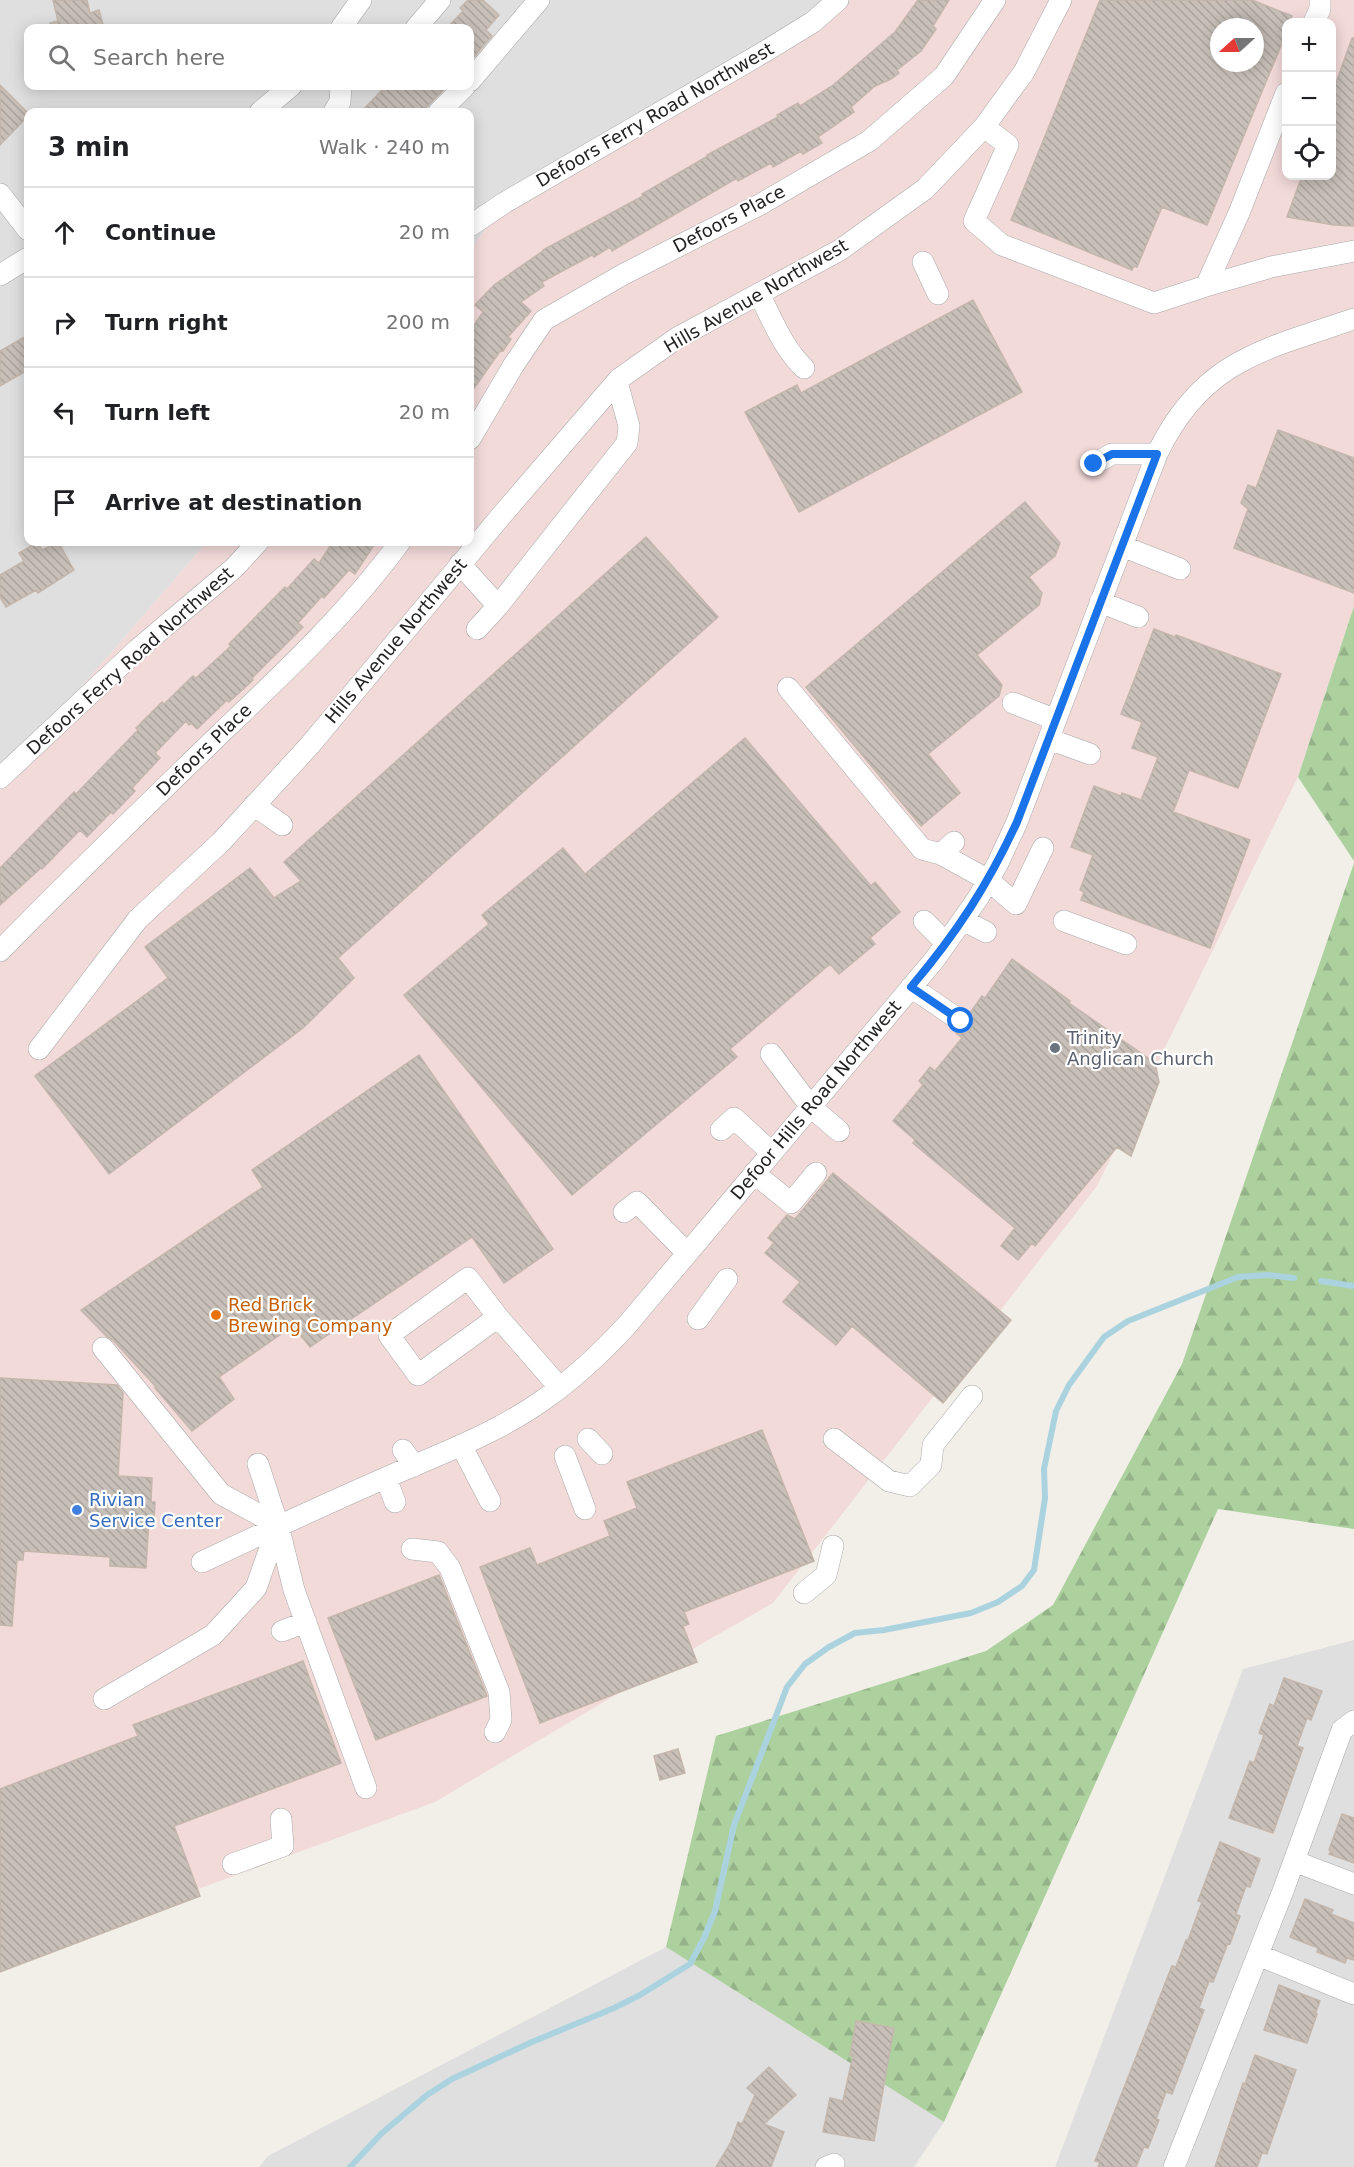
<!DOCTYPE html>
<meta charset="utf-8">
<style>
body{margin:0;font-family:"DejaVu Sans",sans-serif;background:#f6f6f6;color:#202124}
.controls{position:absolute;right:18px;top:18px;display:grid;overflow:hidden;border-radius:12px;box-shadow:0 3px 15px #0003}
.controls button{width:54px;height:54px;display:grid;place-items:center;padding:0;border:0;border-bottom:2px solid #e0e0e0;background:#fff;color:#202124;font:30px sans-serif}
.compass{position:absolute;left:1210px;top:18px;width:54px;height:54px;border-radius:50%;background:#fff;box-shadow:0 3px 15px #0003;rotate:249deg}
.stop{position:absolute;width:18px;height:18px;margin:-14px;border:4px solid #1a73e8;border-radius:50%;background:#fff}
.stop.end{background:#1a73e8;border-color:#fff;box-shadow:0 2px 6px #0008}
.list{margin:0;padding:0;list-style:none}
h2{display:flex;justify-content:space-between;align-items:center;height:78px;margin:0;padding:0 24px;font-size:26px}
h2 small{font-size:20px;font-weight:400;color:#757577}
.list li{display:grid;grid-template-columns:39px 1fr auto;gap:18px;align-items:center;box-sizing:border-box;height:90px;padding:0 24px;border-top:2px solid #e0e0e0}
.list b{display:block;font-size:22px;white-space:nowrap}
.list em{font-size:20px;font-style:normal;color:#757577}
.icon{flex:none;width:33px;height:33px;fill:none;stroke:currentColor;stroke-width:2;stroke-linecap:round;stroke-linejoin:round}
.map{position:relative;flex:none;width:1354px;height:2167px;overflow:hidden}
.search{position:absolute;background:#fff;box-shadow:0 3px 15px #0003;left:24px;top:24px;width:450px;height:66px;display:flex;align-items:center;gap:15px;box-sizing:border-box;padding:0 21px;border-radius:12px;color:#757577;font-size:22px}
.panel{position:absolute;background:#fff;box-shadow:0 3px 15px #0003;left:24px;top:108px;width:450px;height:438px;border-radius:12px}
.map>svg:first-child{display:block}
.residential{fill:#e0dfdf;fill-rule:evenodd}
.commercial{fill:#f2dad9;fill-rule:evenodd}
.forest{fill:url(#forest-firs)}
.lines{fill:none;stroke-linecap:round;stroke-linejoin:round}
.stream{stroke:#aad3df;stroke-width:6}
.building{fill:url(#building-back-hatch);stroke:#c4b6ab;stroke-width:1.5;fill-rule:evenodd}
.minor-casing{stroke:#a9a9a9;stroke-width:22}
.minor{stroke:#fff;stroke-width:21}
.route{stroke:#1a73e8;stroke-width:8}
.worship-dot{fill:#6b7280;stroke:#fff;stroke-width:2}
.food-dot{fill:#e8710a;stroke:#fff;stroke-width:2}
.shop-dot{fill:#3f7fe0;stroke:#fff;stroke-width:2}
.labels{text-anchor:middle;stroke-width:4.5;stroke-linejoin:round;paint-order:stroke}
.street-label{font-size:18px;fill:#222;stroke:#fff}
.worship-label{font-size:18px;fill:#5b616d;stroke:#fff;text-anchor:start}
.food-label{font-size:18px;fill:#c56008;stroke:#fff;text-anchor:start}
.shop-label{font-size:18px;fill:#366cbe;stroke:#fff;text-anchor:start}
</style>
<div class="map">
<svg width="1354" height="2167" viewBox="0 0 1354 2167">
<defs>
<pattern id="forest-firs" width="22" height="20" patternUnits="userSpaceOnUse" patternTransform="scale(1.5)"><rect width="22" height="20" fill="#add19e"/><path d="M5 1l3.5 6h-7zM16 11l3.5 6h-7z" fill="#95b388"/></pattern>
<pattern id="building-back-hatch" width="6" height="6" patternUnits="userSpaceOnUse" patternTransform="scale(1.5)"><rect width="6" height="6" fill="#c7bfb8"/><path d="M-1 5l2 2M0 0l6 6M5-1l2 2" fill="none" stroke="#aba49e"/></pattern>
</defs>
<rect width="100%" height="100%" fill="#f2efe9"/>
<path class="residential" d="M0 0H841L509 196 470 251V112H28V542H207L0 781ZM28 28H470V86H28Z
M1354 1640V2167H1055L1243 1669Z
M666 1947 944 2122 914 2167H259L268 2156Z"/>
<path class="commercial" d="M841 0H1354V606L1298 777 1097 1186 773 1603 710 1639 435 1802 0 1962V781L207 542H470V251L509 196ZM1286 22H1332V176H1286ZM1219 27H1255V63H1219Z"/>
<path class="forest" d="M1354 606V861L1298 777Z
M1354 863V1529L1218 1509 944 2122 666 1947 716 1736 986 1651 1053 1605 1182 1364Z"/>
<g class="lines">
<path class="stream" d="M1321 1281 1354 1286
M350 2167 382 2133 427 2095 452 2079 532 2042 614 2008 640 1995 690 1964 704 1938 715 1911 734 1825 787 1687 805 1664 829 1647 855 1633 884 1630 971 1613 998 1602 1022 1586 1034 1570 1045 1498 1044 1469 1056 1411 1069 1385 1104 1337 1128 1321 1238 1277 1267 1275 1294 1278"/>
</g>
<path class="building" d="M53 0H87L90 13 99 10 104 28H51L50 23 58 21Z
M468 0H483L499 15 486 30 492 36 470 61V28H447L463 11 460 8Z
M918 0H949L933 26 936 29 921 51 897 70 899 73 891 79 875 86 851 107 854 112 818 137 822 143 803 154 801 151 773 167 771 163 738 181 737 178 612 251 610 247 594 257 592 255 542 282 544 286 521 302 531 311 508 337 511 339 503 351 501 350 470 394V331L483 312 475 305 494 285 543 251V250L643 196 642 194 708 156 707 155 778 117 777 115 798 103 800 106 832 86 895 32Z
M1100 0H1252L1292 16 1290 22H1287V31L1207 225 1162 207 1137 267 1134 266 1132 270 1011 220ZM1219 27H1255V63H1219Z
M1352 38H1354V226L1334 225 1287 217 1302 176H1332V94Z
M0 85 28 113V116L0 145Z
M386 86H447L422 112H361Z
M973 300 1022 392 799 512 745 412 797 385 801 393Z
M28 335V370L0 386V351Z
M1278 430 1354 458V593L1234 548 1248 509 1241 503 1248 485 1256 488Z
M1025 502 1060 543 1055 556 1029 577 1042 593 1039 605 977 655 1002 685 999 696 928 754 960 793 921 826 806 687Z
M646 537 718 617 338 958 354 978 303 1028 109 1174 35 1076 168 978 145 947 250 868 274 898 301 881 284 862Z
M38 542 42 550 58 542 74 570 38 593 36 590 6 607 0 597V575L24 561 19 553Z
M333 542H376L355 574 349 570 324 598 322 596 298 623 303 627 252 678 253 680 229 702 227 700 197 729 191 723 189 725 186 721 155 753 160 758 132 788 135 791 113 814 111 812 87 837 80 830 42 869 41 868 0 905V868L74 792 76 794 138 730 136 728 162 702 164 704 193 676 196 678 231 646 229 644 285 587 287 589 314 559 319 563Z
M1154 629 1175 637 1176 635 1281 674 1238 788 1189 770 1173 812 1250 840 1210 948 1081 900 1084 892 1080 890 1093 855 1071 847 1094 786 1121 796 1122 793 1141 800 1150 778 1158 757 1132 748 1142 722 1121 714Z
M745 738 871 886 875 882 900 912 870 938 875 944 839 974 830 964 730 1049 737 1057 572 1195 404 995 489 924 482 915 563 848 585 874Z
M1012 959 1070 1001 1069 1003 1155 1063 1159 1082 1131 1156 1117 1147 1035 1246 1032 1243 1018 1260 1001 1246 1015 1228 913 1143 915 1140 893 1121 923 1085 919 1081 930 1067 935 1071 962 1038 956 1033H966L971 1029 974 1021 970 1013 982 996 985 998Z
M419 1055 553 1249 504 1283 472 1237 310 1347 293 1326 219 1377 234 1399 192 1431 155 1388H157L113 1340 106 1336 81 1310 263 1187 252 1170Z
M833 1173 1011 1320 943 1403 852 1326 836 1345 783 1302 800 1282 765 1253 774 1243 768 1238 787 1215 795 1219Z
M0 1378 117 1385 123 1393 118 1476 152 1478 151 1502H155L154 1518 149 1517 146 1568 110 1566V1557L24 1551 23 1560H17L12 1626 0 1625Z
M762 1430 814 1561 684 1612 689 1624 683 1626 697 1662 540 1723 480 1567 530 1548 537 1565 610 1536 604 1521 637 1508 627 1482Z
M439 1575 487 1696 376 1740 328 1618Z
M303 1661 341 1763 174 1826 200 1896 0 1972V1789L138 1736 133 1725Z
M1284 1678 1322 1691 1311 1720 1307 1718 1297 1746 1303 1748 1273 1833 1229 1818 1250 1761 1254 1763 1264 1735 1259 1733 1270 1704 1274 1706Z
M678 1749 685 1773 660 1780 654 1756Z
M1342 1814 1354 1818V1863L1329 1854 1331 1851 1329 1850Z
M1220 1842 1260 1859 1250 1887 1246 1886 1236 1914 1240 1916 1230 1944 1228 1943 1213 1982 1209 1981 1199 2008 1204 2010 1172 2094 1166 2092 1156 2119 1159 2120 1148 2148 1144 2147 1136 2167H1098L1100 2162 1095 2161 1172 1966 1176 1967 1186 1940H1188L1202 1902 1198 1901Z
M1305 1899 1333 1910 1331 1914 1354 1923V1960L1347 1958 1345 1963 1317 1952 1318 1948 1290 1937Z
M1279 1985 1320 2001 1316 2012H1312L1317 2014 1307 2043 1264 2030Z
M856 2021 894 2028 874 2141 823 2132 830 2098 843 2101 853 2055H850Z
M1255 2055 1296 2070 1267 2154 1262 2153 1257 2167H1215L1243 2083 1245 2084Z
M769 2067 796 2095 764 2124 784 2132 771 2167H716L731 2142 738 2122 742 2124 755 2095 747 2088Z"/>
<g class="lines">
<defs>
<path id="minor" d="M1314 22 1320 9V0
M341 28 361 0
M416 28 440 0
M470 81 539 0
M260 112 291 86
M334 112 340 102 341 86
M439 112 465 86
M984 127 1008 145 974 221 1002 245 1154 303 1206 286 1271 267 1354 251
M0 194 28 230
M470 226 504 203 764 52 813 22 838 0
M923 262 938 294
M0 275 28 258
M1206 286 1239 213 1286 93
M759 294C772 319 783 348 804 368
M470 439 513 366 544 320 624 274 761 204 869 141 944 76 995 0
M1094 464 1112 454H1157
M1122 546 1180 569
M460 564 498 606
M1100 602 1138 617
M477 629 498 606 627 443 629 426 617 382
M788 688 922 849 941 854 954 842
M1013 703 1056 720
M1049 739 1090 754
M0 778 138 649 234 568 258 542
M254 805 282 825
M941 854 988 880 1016 904 1043 848
M963 920 986 932
M924 921 946 943
M1064 921 1126 944
M0 951C72 877 146 806 220 734 284 673 348 613 400 542
M911 987 961 1021
M39 1049 138 919 221 842 310 745 501 516 619 379 677 338 840 250 925 189 984 127 1024 72 1061 0
M771 1054 811 1107 839 1131
M721 1130 734 1118 772 1153
M754 1173 791 1203 816 1173
M624 1212 637 1202 687 1253
M498 1317 418 1375 389 1335 468 1278 498 1317 560 1388
M698 1319 727 1279
M103 1348 221 1494 278 1525
M588 1439 602 1454
M834 1439 889 1481 910 1486 931 1465 933 1445 972 1396
M461 1445 490 1501
M403 1450 414 1466
M565 1456 585 1509
M258 1464 278 1525 294 1590 366 1788
M386 1478 395 1502
M412 1549 438 1552 450 1568 499 1692 501 1720 495 1732
M202 1562C265 1532 328 1503 392 1475 445 1452 499 1432 546 1398 576 1377 602 1352 627 1325L935 959 978 898 998 863 1017 822 1157 454C1202 360 1263 350 1354 319
M804 1593 826 1575 833 1546
M282 1631 306 1622
M104 1699 213 1635 256 1588 278 1525
M1294 1861 1354 1884
M233 1864 283 1846 281 1819
M1258 1955 1354 1994
M826 2167 834 2164
M1174 2167 1283 1891 1342 1730 1354 1721"/>
</defs>
<use href="#minor" class="minor-casing"/>
<use href="#minor" class="minor"/>
</g>
<g class="lines">
<path class="route" d="M961 1021 911 987C956 934 988 885 1017 822L1157 454H1112L1094 464"/>
</g>
<circle class="worship-dot" cx="1055" cy="1048" r="6"/>
<circle class="food-dot" cx="216" cy="1315" r="6"/>
<circle class="shop-dot" cx="77" cy="1510" r="6"/>
<g class="labels">
<g class="street-label">
<text transform="translate(655 115) rotate(-30)" y="6">Defoors Ferry Road Northwest</text>
<text transform="translate(729 219) rotate(-28)" y="6">Defoors Place</text>
<text transform="translate(756 296) rotate(-30)" y="6">Hills Avenue Northwest</text>
<text transform="translate(396 641) rotate(-50)" y="6">Hills Avenue Northwest</text>
<text transform="translate(130 661) rotate(-42)" y="6">Defoors Ferry Road Northwest</text>
<text transform="translate(204 750) rotate(-44)" y="6">Defoors Place</text>
<text transform="translate(816 1100) rotate(-50)" y="6">Defoor Hills Road Northwest</text>
</g>
<g class="worship-label">
<text x="1067" y="1044">Trinity<tspan x="1067" dy="21">Anglican Church</tspan></text>
</g>
<g class="food-label">
<text x="228" y="1311">Red Brick<tspan x="228" dy="21">Brewing Company</tspan></text>
</g>
<g class="shop-label">
<text x="89" y="1506">Rivian<tspan x="89" dy="21">Service Center</tspan></text>
</g>
</g>
</svg>
<div class="controls">
<button>+</button>
<button>−</button>
<button><svg class="icon" aria-label="locate" viewBox="0 0 24 24"><circle cx="12" cy="12" r="6"/><path d="M12 2v4M12 18v4M2 12h4M18 12h4"/></svg></button>
</div>
<svg class="compass" viewBox="-18 -18 36 36"><path d="M0-13l5 13h-10z" fill="#e53935"/><path d="M0 13l5-13h-10z" fill="#757577"/></svg>
<div class="stop" style="left:961px;top:1021px"></div>
<div class="stop end" style="left:1094px;top:464px"></div>
<div class="search"><svg class="icon" aria-label="search" viewBox="0 0 24 24"><circle cx="10" cy="10" r="6"/><path d="M15 15l6 6"/></svg>Search here</div>
<section class="panel">
<h2>3 min<small>Walk · 240 m</small></h2>
<ul class="list">
<li><svg class="icon" aria-label="ahead" viewBox="0 0 24 24"><path d="M12 20V5M6 11l6-6 6 6"/></svg><div><b>Continue</b></div><em>20 m</em></li>
<li><svg class="icon" aria-label="right" viewBox="0 0 24 24"><path d="M7 20v-9h11M14 6l5 5-5 5"/></svg><div><b>Turn right</b></div><em>200 m</em></li>
<li><svg class="icon" aria-label="left" viewBox="0 0 24 24"><path d="M17 20v-9H6M10 6l-5 5 5 5"/></svg><div><b>Turn left</b></div><em>20 m</em></li>
<li><svg class="icon" aria-label="arrive" viewBox="0 0 24 24"><path d="M6 21V4h12l-3 4 3 4H6"/></svg><div><b>Arrive at destination</b></div></li>
</ul>
</section>
</div>
